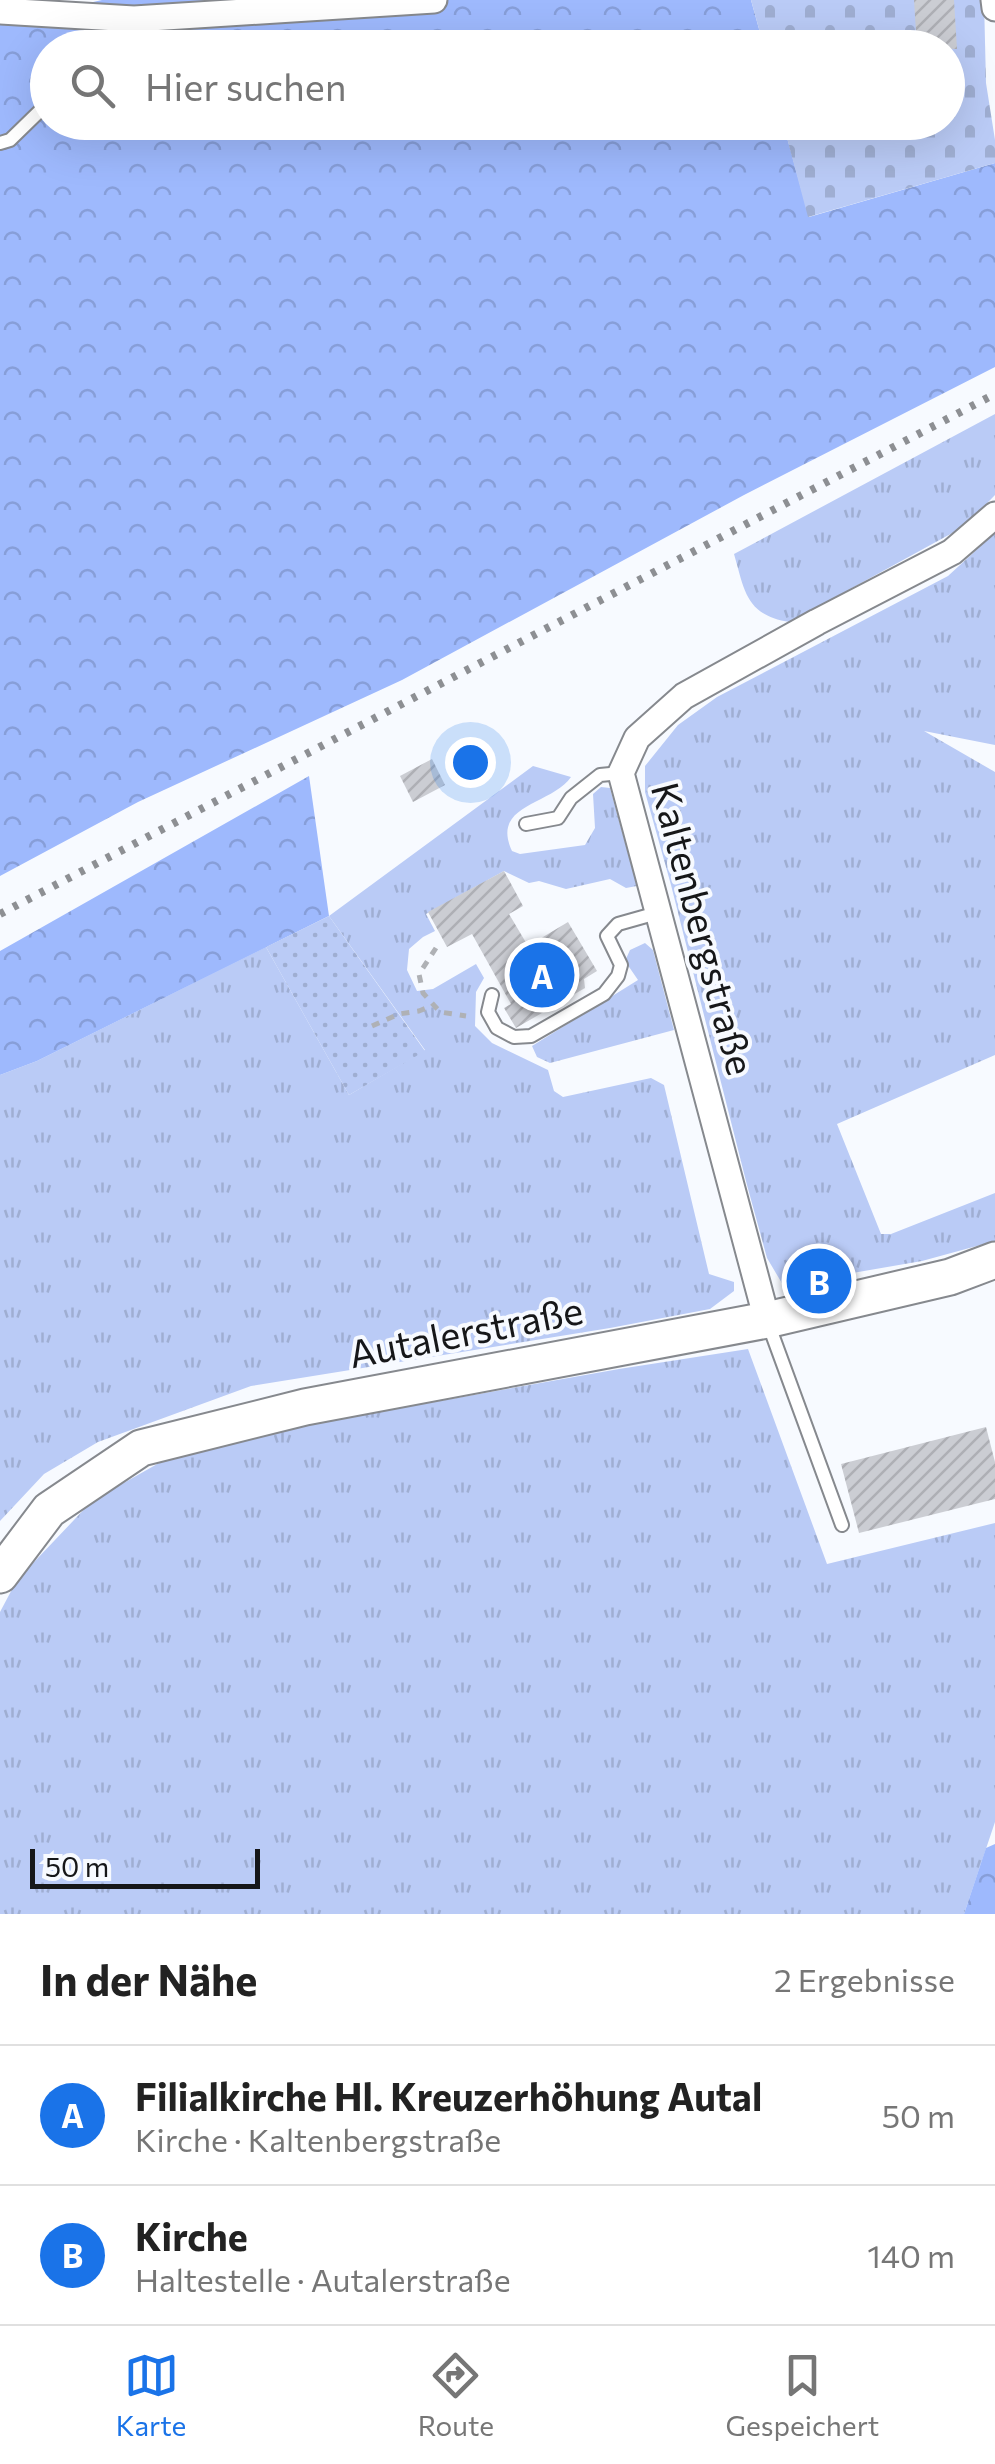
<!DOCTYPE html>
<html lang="de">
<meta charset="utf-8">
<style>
body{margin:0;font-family:Commissioner,sans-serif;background:#f2f2f2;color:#222}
.scale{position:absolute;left:30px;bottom:25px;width:230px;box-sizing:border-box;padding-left:10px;border:5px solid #161719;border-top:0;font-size:28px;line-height:35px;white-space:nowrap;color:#161719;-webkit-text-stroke:8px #f7faff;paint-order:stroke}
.you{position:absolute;left:470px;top:762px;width:35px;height:35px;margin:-25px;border:8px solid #fff;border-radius:50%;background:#1a73e8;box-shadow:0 0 0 15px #1a73e833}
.badge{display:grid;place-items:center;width:65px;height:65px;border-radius:50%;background:#1a73e8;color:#fff;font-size:32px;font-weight:700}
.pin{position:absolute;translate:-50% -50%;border:5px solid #fff;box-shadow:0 2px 10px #0006}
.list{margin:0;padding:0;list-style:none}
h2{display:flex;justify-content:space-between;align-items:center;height:130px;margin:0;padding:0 40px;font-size:42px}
h2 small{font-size:32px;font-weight:400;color:#767676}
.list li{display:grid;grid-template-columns:65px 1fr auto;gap:30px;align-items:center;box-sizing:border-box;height:140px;padding:0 40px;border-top:2px solid #e0e0e0}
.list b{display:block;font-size:38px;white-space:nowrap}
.list p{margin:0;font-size:32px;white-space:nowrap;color:#767676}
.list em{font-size:32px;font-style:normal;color:#767676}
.icon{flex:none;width:55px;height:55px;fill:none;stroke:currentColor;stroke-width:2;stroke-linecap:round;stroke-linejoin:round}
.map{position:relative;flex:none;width:995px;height:1914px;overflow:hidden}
.search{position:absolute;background:#fff;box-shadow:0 10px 40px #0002;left:30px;right:30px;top:30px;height:110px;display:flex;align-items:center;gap:25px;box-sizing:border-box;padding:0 35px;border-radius:55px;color:#767676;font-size:38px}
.sheet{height:410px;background:#fff}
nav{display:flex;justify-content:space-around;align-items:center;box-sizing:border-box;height:140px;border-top:2px solid #e0e0e0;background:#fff;font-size:28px;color:#767676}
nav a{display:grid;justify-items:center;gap:5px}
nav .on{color:#1a73e8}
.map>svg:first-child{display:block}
.grass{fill:url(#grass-tufts)}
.forest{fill:url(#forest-crowns)}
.cemetery{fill:url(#cemetery-stones)}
.park{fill:url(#park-dots)}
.building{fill:url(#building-hatch)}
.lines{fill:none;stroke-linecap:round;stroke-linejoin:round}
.lane-casing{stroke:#86898e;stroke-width:16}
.street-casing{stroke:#86898e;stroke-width:29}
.secondary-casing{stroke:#86898e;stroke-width:39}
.path{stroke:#afb1b5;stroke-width:5;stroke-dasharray:8 8;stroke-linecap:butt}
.lane{stroke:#fff;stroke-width:12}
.street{stroke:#fff;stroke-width:25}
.secondary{stroke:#fff;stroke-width:35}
.rail{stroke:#8d8f93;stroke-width:8;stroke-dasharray:5 10;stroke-linecap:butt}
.labels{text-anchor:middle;stroke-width:8;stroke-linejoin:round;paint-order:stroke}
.street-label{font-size:38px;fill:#161719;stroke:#f7faff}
</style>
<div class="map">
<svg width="995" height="1914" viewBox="0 0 995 1914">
<defs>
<pattern id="grass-tufts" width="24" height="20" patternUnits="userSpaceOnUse" patternTransform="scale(2.5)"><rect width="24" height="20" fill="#bacbf6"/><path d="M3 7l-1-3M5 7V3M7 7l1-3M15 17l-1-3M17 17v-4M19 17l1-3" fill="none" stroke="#9faed2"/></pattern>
<pattern id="forest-crowns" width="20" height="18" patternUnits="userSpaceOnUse" patternTransform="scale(2.5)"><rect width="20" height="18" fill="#9eb9fd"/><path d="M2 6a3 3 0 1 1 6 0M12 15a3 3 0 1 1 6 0" fill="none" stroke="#879ed8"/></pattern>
<pattern id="cemetery-stones" width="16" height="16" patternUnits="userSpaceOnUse" patternTransform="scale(2.5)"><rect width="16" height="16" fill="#bacbf6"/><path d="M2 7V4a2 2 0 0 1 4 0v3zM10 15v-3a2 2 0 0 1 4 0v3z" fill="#9faed2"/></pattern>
<pattern id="park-dots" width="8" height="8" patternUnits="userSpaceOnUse" patternTransform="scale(2.5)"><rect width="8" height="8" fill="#bacbf6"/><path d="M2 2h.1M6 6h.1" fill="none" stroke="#9faed2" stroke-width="1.8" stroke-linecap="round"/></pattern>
<pattern id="building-hatch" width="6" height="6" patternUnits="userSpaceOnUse" patternTransform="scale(2.5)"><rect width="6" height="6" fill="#cbcdd3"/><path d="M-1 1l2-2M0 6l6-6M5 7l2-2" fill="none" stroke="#aeafb5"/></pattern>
</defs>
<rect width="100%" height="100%" fill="#f7faff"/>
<path class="grass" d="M995 414V495L965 526 790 622C746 615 745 592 734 554Z
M995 533V745L924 731 995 772V1055L837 1124 881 1234H891L995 1193V1241L922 1261 783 1285 767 1258 747 1185 671 885 645 792V766L678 725 717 697 948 576Z
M533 766 571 777C552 805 490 804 512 851L520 854 585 845 595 828 593 794 601 787 610 788 637 886 626 888 610 879 566 889 539 881 529 883 504 871 426 914 435 931 423 937 409 949 407 970 417 991 433 989 476 964 484 978 476 992 475 1026 492 1043 548 1070 554 1091 563 1097 651 1078 664 1085 709 1274 734 1282V1291L710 1309 610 1328 251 1386 98 1442 44 1474 0 1521V1075L37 1061 266 947 349 1095 425 1050 329 916Z
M645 943 653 950 674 1030 550 1063 537 1057 532 1046 638 980 625 961 630 950Z
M748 1349 827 1564 995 1523V1822L964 1914H0V1612L17 1580 92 1501 159 1463 249 1435 619 1369Z"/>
<path class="forest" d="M102 0H751L764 47 48 48V122L783 123 809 217 995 163V367L744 495 402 680 138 802 0 876V23Z
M309 776 329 916 37 1061 0 1075V951Z
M995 1844V1914H964L986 1848Z"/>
<path class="cemetery" d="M751 0H984L986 83 995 140V163L808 217 783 123 948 122V48L764 47Z"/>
<path class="park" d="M329 916 425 1051 349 1095 266 947Z"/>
<path class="building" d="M914 0H954L957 49 917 48Z
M432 759 445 785 413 802 400 776Z
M504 871 523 906 509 914 528 946 568 922 597 971 584 979 585 988 516 1028 504 1008 511 1004 472 934 447 947 428 912Z
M986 1427 995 1462V1499L859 1533 841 1464Z"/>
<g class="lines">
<defs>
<path id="lane" d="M105 48 132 21
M0 143 10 140 48 103
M526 824 558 818 571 798 600 775 621 773
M492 995 488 1012 497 1028 514 1037 531 1036 604 994 618 976 621 965 607 936 618 924 657 913
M768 1323 842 1525"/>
<path id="street" d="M994 0 995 8
M0 11 134 19 434 0
M767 1320 621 773 637 738 684 696 817 622 952 552 995 515"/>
<path id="secondary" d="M0 1575 49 1510 141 1448 305 1407 767 1320 950 1277 995 1260"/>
</defs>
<use href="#lane" class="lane-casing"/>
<use href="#street" class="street-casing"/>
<use href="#secondary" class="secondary-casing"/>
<path class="path" d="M436 948 419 974 423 993 440 1012 466 1016
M372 1026 399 1014 419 1011 434 1005"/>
<use href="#lane" class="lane"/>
<use href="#street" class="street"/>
<use href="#secondary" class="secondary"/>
<path class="rail" d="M0 914 995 394"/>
</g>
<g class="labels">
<g class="street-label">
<text transform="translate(702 929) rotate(75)" y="13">Kaltenbergstraße</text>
<text transform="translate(466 1333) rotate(-11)" y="13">Autalerstraße</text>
</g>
</g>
</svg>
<div class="scale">50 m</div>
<div class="you"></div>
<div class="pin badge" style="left:542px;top:975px">A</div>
<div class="pin badge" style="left:819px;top:1281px">B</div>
<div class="search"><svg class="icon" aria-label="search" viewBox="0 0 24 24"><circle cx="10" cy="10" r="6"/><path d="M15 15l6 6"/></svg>Hier suchen</div>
</div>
<section class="sheet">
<h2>In der Nähe<small>2 Ergebnisse</small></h2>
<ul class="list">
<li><span class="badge">A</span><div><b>Filialkirche Hl. Kreuzerhöhung Autal</b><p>Kirche · Kaltenbergstraße</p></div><em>50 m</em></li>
<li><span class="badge">B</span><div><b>Kirche</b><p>Haltestelle · Autalerstraße</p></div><em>140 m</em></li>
</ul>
</section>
<nav>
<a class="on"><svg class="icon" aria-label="map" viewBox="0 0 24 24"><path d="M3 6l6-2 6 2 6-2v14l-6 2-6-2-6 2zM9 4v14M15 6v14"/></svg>Karte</a>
<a><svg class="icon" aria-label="directions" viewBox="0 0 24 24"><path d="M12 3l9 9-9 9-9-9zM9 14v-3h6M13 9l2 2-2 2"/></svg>Route</a>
<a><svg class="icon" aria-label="saved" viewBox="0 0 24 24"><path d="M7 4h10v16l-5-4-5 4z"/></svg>Gespeichert</a>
</nav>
